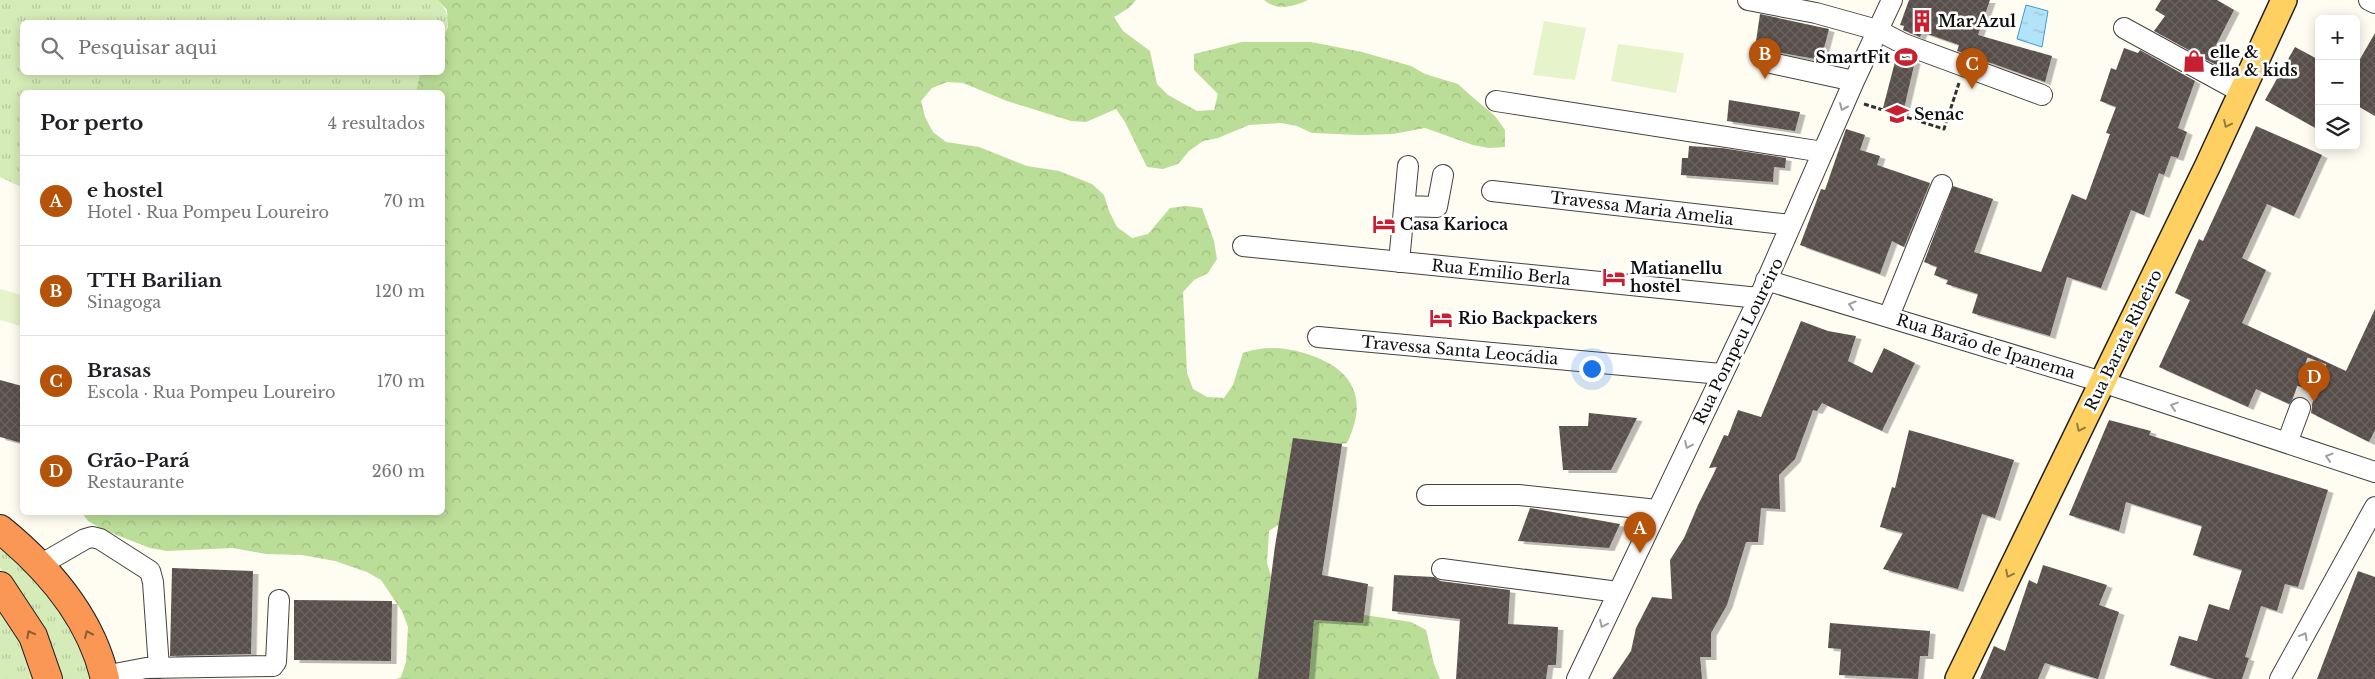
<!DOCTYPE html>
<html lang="pt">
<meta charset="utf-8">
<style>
body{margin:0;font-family:"Libre Baskerville",serif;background:#f2f2f2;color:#202124}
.controls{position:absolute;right:15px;top:15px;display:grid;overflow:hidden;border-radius:8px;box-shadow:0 2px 12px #0003}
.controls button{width:45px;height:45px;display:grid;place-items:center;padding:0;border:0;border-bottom:1px solid #e0e0e0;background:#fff;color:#202124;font:25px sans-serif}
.you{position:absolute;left:1591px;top:368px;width:18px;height:18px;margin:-12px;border:4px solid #fff;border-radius:50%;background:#1a73e8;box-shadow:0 0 0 8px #1a73e833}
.badge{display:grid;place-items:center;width:32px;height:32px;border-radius:50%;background:#b45309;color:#fff;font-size:16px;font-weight:700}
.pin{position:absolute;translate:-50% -41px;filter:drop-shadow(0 1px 2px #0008)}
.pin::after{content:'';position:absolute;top:26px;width:18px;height:15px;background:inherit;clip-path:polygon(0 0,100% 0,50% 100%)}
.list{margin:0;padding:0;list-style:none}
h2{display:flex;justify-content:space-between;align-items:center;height:65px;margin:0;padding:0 20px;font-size:21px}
h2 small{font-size:16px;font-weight:400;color:#757577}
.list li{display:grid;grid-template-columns:32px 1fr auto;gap:15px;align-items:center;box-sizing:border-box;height:90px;padding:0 20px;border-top:1px solid #e0e0e0}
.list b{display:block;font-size:19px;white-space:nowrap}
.list p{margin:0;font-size:16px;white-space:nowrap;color:#757577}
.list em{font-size:16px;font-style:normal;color:#757577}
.icon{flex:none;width:28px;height:28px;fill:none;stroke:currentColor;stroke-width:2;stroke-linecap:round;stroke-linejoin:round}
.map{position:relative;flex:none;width:2375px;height:679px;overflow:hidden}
.search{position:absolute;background:#fff;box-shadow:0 2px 12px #0003;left:20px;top:20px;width:425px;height:55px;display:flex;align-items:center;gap:12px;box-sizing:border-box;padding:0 18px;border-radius:8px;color:#757577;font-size:19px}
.panel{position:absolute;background:#fff;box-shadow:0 2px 12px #0003;left:20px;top:90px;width:425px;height:425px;border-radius:8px}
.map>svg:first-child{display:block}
.grass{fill:url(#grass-tufts)}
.forest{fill:url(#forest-crowns)}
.pitch{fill:#e7f3cb}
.water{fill:url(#water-ripples);stroke:#379dd4}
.building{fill:url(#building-cross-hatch);filter:url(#shadow)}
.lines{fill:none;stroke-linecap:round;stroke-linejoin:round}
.minor-tunnel{stroke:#dbd8cf;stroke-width:20;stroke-dasharray:20 10;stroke-linecap:butt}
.minor-casing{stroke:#424242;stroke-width:22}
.major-casing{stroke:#202020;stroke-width:28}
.highway-casing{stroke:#202020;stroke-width:30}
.path{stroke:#313131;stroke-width:3;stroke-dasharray:5 2.5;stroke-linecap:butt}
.minor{stroke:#fff;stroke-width:20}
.major{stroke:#fed062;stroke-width:25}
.highway{stroke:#fa9754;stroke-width:28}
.oneway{stroke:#9f9f9f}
.oneway2{stroke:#92793d}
.oneway3{stroke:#905a35}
.labels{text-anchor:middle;stroke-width:5;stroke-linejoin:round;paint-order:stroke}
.poi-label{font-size:16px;font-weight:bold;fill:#0f0f0f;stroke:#fff;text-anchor:start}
.street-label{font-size:16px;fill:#0f0f0f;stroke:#fff}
</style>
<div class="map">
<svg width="2375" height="679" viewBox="0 0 2375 679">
<defs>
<pattern id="grass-tufts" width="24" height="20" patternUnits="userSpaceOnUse" patternTransform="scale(1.25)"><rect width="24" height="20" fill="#d6ecb8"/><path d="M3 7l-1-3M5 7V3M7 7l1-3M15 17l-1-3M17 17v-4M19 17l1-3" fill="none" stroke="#b6c99d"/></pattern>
<pattern id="forest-crowns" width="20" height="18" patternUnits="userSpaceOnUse" patternTransform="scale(1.25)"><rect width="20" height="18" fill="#badd97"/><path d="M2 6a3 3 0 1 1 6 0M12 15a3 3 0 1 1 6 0" fill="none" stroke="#9fbc81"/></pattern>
<pattern id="water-ripples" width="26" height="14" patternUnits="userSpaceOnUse" patternTransform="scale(1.25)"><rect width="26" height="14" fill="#b3e3f9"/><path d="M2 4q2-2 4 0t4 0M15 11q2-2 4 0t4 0" fill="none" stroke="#99c2d4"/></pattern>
<pattern id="building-cross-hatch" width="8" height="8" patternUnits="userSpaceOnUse" patternTransform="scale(1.25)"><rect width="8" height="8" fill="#584f4b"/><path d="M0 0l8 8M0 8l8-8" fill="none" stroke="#6b6461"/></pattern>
<filter id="shadow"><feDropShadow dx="5.5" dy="3" stdDeviation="0" flood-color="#0004"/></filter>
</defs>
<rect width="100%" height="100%" fill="#fffcf1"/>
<path class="grass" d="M0 0H438C449 12 451 23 443 37L442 22H22V72L420 73 416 92H22L21 187 0 177Z
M0 543 22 561 69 621 94 679H59L11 581 0 568Z
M0 607 19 633 39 679H0Z"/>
<path class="forest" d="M438 0H1136L1129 8 1114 17 1123 31 1150 51 1157 84 1168 95 1197 111 1214 110 1218 94 1194 70V54L1242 42H1311L1362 52 1411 66 1425 74 1458 84 1470 95 1495 116 1505 130V147L1489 148 1473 145 1425 128 1393 134 1360 135 1312 133 1297 126 1281 123 1249 125 1218 138 1203 141 1189 151 1178 164 1163 169 1147 167 1125 122 1116 109 1086 122 1071 121 1007 101 963 83 947 82 932 88 921 101 925 117 933 132 946 142 979 147 1027 166 1059 171 1092 184 1104 195 1109 211 1117 227 1132 238 1148 234 1170 208 1186 206 1202 208 1214 241 1217 259 1208 273 1194 280 1183 292 1187 373 1193 389 1207 397 1224 398 1233 385 1243 353C1264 346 1282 347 1304 353 1351 367 1370 396 1347 443L1331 446 1283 522 1269 531 1267 563 1272 579 1364 615 1411 622 1426 630 1434 664 1440 679H397L401 677 406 662 408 627 402 611 381 580 367 572 335 561 302 555 266 554 233 548 167 551 150 548 104 530 88 521 82 513 442 512V92H416L420 73 442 72 443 37 448 27 447 10Z
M1264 0H1308C1293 7 1277 11 1264 0Z"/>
<path class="pitch" d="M1544 21 1586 28 1575 80 1533 75Z
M1618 44 1684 53 1676 93 1611 81Z
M0 289 22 295 21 326 0 320Z"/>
<path class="water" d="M2026 5 2048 11 2042 47 2017 39Z"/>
<path class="building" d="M1909 0H1990L1978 35 2052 56 2045 82 1957 51 1959 45 1922 32 1920 37 1903 30 1904 26 1900 25Z
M2161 0H2217L2234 10 2214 49 2223 55 2216 65 2154 31 2165 16 2155 10Z
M1760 14 1829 29 1821 60 1755 48Z
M2375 33V116L2356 105V66Z
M2295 47 2319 60V130L2265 100Z
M2124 48 2138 53 2140 50 2195 81 2178 128 2187 132 2178 158 2171 156 2164 175 2159 173 2144 215 2131 210 2101 288 2067 277 2050 336 1972 313 1978 294 1946 284 1948 280 1934 275 1937 267 1924 262 1953 186 1993 199 1974 252 2041 272 2072 194 2086 200 2110 134 2106 133 2116 107 2100 101 2111 68 2116 70Z
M1897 54 1915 61 1903 113 1883 108Z
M1729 100 1800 112 1795 131 1727 121Z
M2256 126 2322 155 2294 216 2267 204 2242 258 2266 270 2242 323 2346 371 2375 309V430L2369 442 2311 413 2312 406 2304 397 2293 399 2289 404 2256 389 2248 407 2159 367 2190 300 2175 293 2199 239 2203 241Z
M1846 129 1865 135 1860 150 1880 156 1877 165 1930 183 1904 247 1892 241 1880 274 1800 245 1821 189 1825 190Z
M1689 146 1722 148 1786 158 1785 168 1774 167 1773 182 1681 175 1682 158H1688Z
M1801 321 1828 331 1856 336 1848 361 1872 373 1884 348 1915 363 1882 431 1822 403 1817 411 1813 410 1795 459 1779 475 1780 509 1761 508 1758 542H1746L1727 605 1711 633V657H1700L1702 679H1612L1631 651 1636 628 1652 597 1672 599 1670 560 1684 538 1698 505 1717 467 1709 468 1724 435 1728 436 1738 410 1761 417Z
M0 380 22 386V443L0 437Z
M1589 413 1637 418 1611 470H1563L1559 426H1588Z
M2109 420 2151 431 2149 435 2328 490 2298 587 2285 584 2277 611 2261 606 2245 657 2249 658 2242 679H2214L2170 665 2179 636 2197 641 2209 604 2229 610 2242 570 2193 555 2202 526 2126 502 2119 531 2069 515Z
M1909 430 2014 460 1995 518 1982 514 1958 589 1883 569 1903 533 1880 527 1892 487 1895 488Z
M1293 438 1342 444 1322 575 1368 584 1363 623 1314 620 1309 679H1258L1275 546Z
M1530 508 1620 524 1609 548 1518 541Z
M2043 565 2107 585 2099 605 2119 612 2098 679 2045 663 2038 679H1980L1994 646 2005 651 2029 580 2037 584Z
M172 568 253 571 251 654 170 656Z
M2358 571 2375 577V679H2317Z
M1394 575 1434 577 1440 581 1510 590 1508 624 1558 627 1556 665H1548L1546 679H1456L1460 619 1392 611Z
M294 600 392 601 391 661 294 660Z
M1830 623 1930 631 1928 656H1920L1918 679 1839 675 1841 649 1828 648Z"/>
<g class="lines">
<path class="minor-tunnel" d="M2300 408 2318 358"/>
<defs>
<path id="minor" d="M1748 0 1816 13 1877 30 1904 44 2042 95
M2369 0 2375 3
M2124 28 2241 92
M1771 63 1854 81
M1496 101 1823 152
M1492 191 1791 225
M1404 206 1437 207 1443 175
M1243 246 1759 298
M1399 262 1408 166
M1766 280 2102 382 2375 472
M1889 316 1942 185
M1318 337 1721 374
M2287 443 2300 408
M1427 495H1519L1657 510
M40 565 85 539 92 537 100 539 150 571 153 582 159 668
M1442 569 1618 592
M104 676 146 668 273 666 276 662 279 600
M1577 679 1759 298 1854 81 1892 0
M2280 679 2375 507"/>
<path id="major" d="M1958 679 2208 165 2284 0"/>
<path id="highway" d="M0 529C48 568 91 617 105 679
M0 586 33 636 48 679"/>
</defs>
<use href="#minor" class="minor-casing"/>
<use href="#major" class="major-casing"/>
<use href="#highway" class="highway-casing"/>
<path class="path" d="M1864 104 1944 129 1959 83"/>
<use href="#minor" class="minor"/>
<use href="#major" class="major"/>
<use href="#highway" class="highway"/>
</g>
<defs><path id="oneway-chevron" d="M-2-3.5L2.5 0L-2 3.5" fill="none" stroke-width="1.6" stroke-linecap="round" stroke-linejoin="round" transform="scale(1.25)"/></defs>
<g class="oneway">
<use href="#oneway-chevron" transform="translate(1843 107) rotate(114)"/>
<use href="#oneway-chevron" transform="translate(1852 305) rotate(-163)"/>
<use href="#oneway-chevron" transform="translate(2174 406) rotate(-162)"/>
<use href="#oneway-chevron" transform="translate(1688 445) rotate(115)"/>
<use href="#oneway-chevron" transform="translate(2329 457) rotate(-162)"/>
<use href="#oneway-chevron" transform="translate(1603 624) rotate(115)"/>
<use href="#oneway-chevron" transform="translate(2304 636) rotate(-61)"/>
</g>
<g class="oneway2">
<use href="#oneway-chevron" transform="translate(2227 124) rotate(115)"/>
<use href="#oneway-chevron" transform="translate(2080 428) rotate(116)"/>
<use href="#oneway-chevron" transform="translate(2009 574) rotate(116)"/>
</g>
<g class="oneway3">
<use href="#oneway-chevron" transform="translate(30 634) rotate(-118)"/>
<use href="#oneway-chevron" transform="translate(88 634) rotate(-114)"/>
</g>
<defs>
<symbol id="building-bare" viewBox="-9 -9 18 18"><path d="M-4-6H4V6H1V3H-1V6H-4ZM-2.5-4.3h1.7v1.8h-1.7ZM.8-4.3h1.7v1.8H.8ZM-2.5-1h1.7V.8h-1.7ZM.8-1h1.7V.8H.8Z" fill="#c72031" stroke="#fff" stroke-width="2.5" paint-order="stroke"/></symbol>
<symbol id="stadium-bare" viewBox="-9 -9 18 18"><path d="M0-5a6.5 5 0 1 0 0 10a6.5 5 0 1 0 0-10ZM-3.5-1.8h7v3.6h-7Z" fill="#c72031" stroke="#fff" stroke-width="2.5" paint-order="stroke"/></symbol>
<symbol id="shop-bare" viewBox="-9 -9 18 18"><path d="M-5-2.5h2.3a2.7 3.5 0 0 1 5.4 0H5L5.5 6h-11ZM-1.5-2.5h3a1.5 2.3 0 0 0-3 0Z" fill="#c72031" stroke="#fff" stroke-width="2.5" paint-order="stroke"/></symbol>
<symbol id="school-bare" viewBox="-9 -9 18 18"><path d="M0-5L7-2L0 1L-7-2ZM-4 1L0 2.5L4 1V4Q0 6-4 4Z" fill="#c72031" stroke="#fff" stroke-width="2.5" paint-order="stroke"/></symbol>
<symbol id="hotel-bare" viewBox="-9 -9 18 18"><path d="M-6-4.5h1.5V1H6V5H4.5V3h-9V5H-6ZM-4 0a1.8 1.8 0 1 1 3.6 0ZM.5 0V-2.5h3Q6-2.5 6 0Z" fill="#c72031" stroke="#fff" stroke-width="2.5" paint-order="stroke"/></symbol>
</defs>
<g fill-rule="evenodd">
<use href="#building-bare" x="1906" y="5" width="32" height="32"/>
<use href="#stadium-bare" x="1890" y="41" width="32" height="32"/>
<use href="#shop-bare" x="2178" y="45" width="32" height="32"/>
<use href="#school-bare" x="1881" y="98" width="32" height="32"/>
<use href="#hotel-bare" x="1368" y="208" width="32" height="32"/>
<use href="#hotel-bare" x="1598" y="261" width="32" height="32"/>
<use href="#hotel-bare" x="1425" y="302" width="32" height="32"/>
</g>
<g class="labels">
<g class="poi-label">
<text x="1938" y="27">Mar Azul</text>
<text x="2210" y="58">elle &amp;<tspan x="2210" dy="18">ella &amp; kids</tspan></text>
<text x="1890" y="63" text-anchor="end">SmartFit</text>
<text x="1914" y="120">Senac</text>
<text x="1400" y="230">Casa Karioca</text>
<text x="1630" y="274">Matianellu<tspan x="1630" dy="18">hostel</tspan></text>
<text x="1458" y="324">Rio Backpackers</text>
</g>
<g class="street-label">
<text transform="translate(1642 208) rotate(7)" y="6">Travessa Maria Amelia</text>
<text transform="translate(1501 272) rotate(6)" y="6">Rua Emilio Berla</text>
<text transform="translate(2123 340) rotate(-64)" y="6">Rua Barata Ribeiro</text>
<text transform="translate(1738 341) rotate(-64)" y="6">Rua Pompeu Loureiro</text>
<text transform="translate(1986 346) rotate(17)" y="6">Rua Barão de Ipanema</text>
<text transform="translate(1460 350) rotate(5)" y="6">Travessa Santa Leocádia</text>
</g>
</g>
</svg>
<div class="controls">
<button>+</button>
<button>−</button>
<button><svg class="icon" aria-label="layers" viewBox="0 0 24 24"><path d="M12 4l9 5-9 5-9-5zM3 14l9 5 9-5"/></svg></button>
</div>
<div class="you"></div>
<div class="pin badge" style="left:1640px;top:553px">A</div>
<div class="pin badge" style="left:1765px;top:79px">B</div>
<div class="pin badge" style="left:1972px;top:89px">C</div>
<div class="pin badge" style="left:2314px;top:402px">D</div>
<div class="search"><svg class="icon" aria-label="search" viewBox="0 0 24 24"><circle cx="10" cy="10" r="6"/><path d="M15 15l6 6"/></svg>Pesquisar aqui</div>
<section class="panel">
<h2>Por perto<small>4 resultados</small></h2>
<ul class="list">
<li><span class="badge">A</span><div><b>e hostel</b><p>Hotel · Rua Pompeu Loureiro</p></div><em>70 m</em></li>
<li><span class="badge">B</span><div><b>TTH Barilian</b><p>Sinagoga</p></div><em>120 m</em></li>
<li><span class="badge">C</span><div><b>Brasas</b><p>Escola · Rua Pompeu Loureiro</p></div><em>170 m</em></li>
<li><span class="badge">D</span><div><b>Grão-Pará</b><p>Restaurante</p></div><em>260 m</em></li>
</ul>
</section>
</div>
